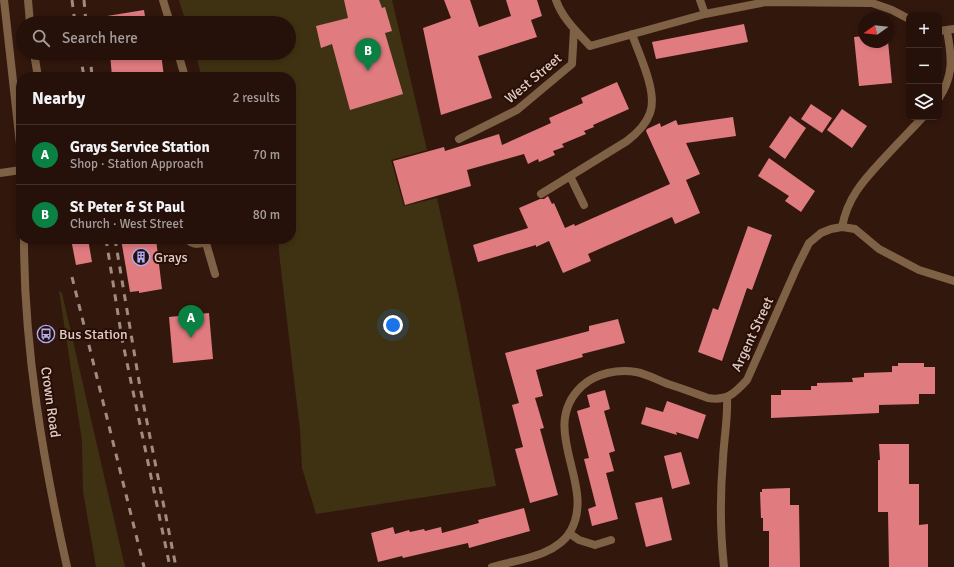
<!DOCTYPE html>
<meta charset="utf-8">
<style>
body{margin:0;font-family:Signika,sans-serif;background:#2e1a13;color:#f1f3f6}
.controls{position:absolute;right:12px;top:12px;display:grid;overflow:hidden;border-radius:8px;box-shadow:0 2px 6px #0003}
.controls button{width:36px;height:36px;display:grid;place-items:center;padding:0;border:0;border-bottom:1px solid #42312b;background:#26110a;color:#f1f3f6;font:20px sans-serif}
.compass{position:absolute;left:858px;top:12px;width:36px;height:36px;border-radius:50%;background:#26110a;box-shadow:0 2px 6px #0003;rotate:255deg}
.you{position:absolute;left:393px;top:325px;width:14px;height:14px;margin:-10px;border:3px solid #fff;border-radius:50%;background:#1a73e8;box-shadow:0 0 0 6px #1a73e833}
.badge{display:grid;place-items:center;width:26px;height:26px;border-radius:50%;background:#0b8043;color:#fff;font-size:13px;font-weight:700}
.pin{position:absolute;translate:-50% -33px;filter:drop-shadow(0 1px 2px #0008)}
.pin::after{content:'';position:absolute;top:21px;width:14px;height:12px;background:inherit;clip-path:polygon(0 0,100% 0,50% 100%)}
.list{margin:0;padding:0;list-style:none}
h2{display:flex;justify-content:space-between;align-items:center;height:52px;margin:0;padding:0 16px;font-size:17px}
h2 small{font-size:13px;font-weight:400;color:#a49d9c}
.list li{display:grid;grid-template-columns:26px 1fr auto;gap:12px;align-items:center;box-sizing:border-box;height:60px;padding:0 16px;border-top:1px solid #42312b}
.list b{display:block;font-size:15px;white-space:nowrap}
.list p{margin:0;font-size:13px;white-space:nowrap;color:#a49d9c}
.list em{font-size:13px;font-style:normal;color:#a49d9c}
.icon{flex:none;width:22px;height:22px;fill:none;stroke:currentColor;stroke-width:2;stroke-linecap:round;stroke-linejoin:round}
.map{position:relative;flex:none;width:954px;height:567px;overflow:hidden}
.search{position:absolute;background:#26110a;box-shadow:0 2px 6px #0003;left:16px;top:16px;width:280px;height:44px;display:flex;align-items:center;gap:10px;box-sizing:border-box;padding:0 14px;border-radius:22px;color:#a49d9c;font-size:15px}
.panel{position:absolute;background:#26110a;box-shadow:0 2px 6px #0003;left:16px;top:72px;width:280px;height:172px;border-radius:16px}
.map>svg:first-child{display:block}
.green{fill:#3f3213}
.building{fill:#e07b80}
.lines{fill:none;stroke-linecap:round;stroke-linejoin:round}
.service{stroke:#7f6145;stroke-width:8}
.minor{stroke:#7f6145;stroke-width:8}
.rail{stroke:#a18b83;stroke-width:3;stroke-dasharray:7 7;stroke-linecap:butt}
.labels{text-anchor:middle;stroke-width:4;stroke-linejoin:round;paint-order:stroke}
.street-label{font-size:14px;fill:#e0cdc6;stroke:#280e05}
.poi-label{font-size:14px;fill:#e0cdc6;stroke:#280e05;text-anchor:start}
</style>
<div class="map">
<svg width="954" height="567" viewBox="0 0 954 567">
<rect width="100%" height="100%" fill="#32170d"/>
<path class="green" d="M179 0H392L427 150 391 160 404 206 437 198 459 297 496 486 316 514 302 468 300 430 280 261 278 239H291V77H202L195 53H289V23H186Z
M59 291 62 293 125 567H96L83 491 82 441Z"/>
<path class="building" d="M344 0H379L382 8 385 7 392 31 385 33 403 94 350 110 332 44 321 48 316 26 348 18Z
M444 0H470L479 27 511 16 506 0H537L542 16 531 20 537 37 478 56 492 98 441 115 423 28 451 18Z
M144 10 146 23H107V16Z
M744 24 748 42 656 59 652 42Z
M864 36V42L888 41 892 83 859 86 854 37Z
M110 53H161L164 77H112Z
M617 82 629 109 593 125 594 127 584 131 586 134 562 144 564 147 553 151 555 155 539 162 538 159 528 164 524 154 467 170 471 186 405 205 393 161 444 147 445 151 499 134 502 145 551 123 549 118 583 103 581 98Z
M811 104 832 118 822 133 801 119Z
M842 109 867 126 852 148 827 130Z
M790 116 806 128 785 159 769 147Z
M733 117 736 136 686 143 700 174 686 180 700 213 675 224 672 217 588 254 591 261 563 273 549 241 536 247V245L478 262 473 245 528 228 519 208 540 199H544L548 196 552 204 554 203 565 228 574 224 575 226 670 184 646 131 647 129 660 123 661 127 676 120 678 125Z
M769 158 815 191 801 212 785 201 789 196 758 176Z
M748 226 772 235 752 290 747 288 722 361 698 352 713 308 718 310Z
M71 239H88L92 262 76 265Z
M121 239H156L162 289 139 293V291L130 292Z
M209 313 213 359 173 363 169 317Z
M618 319 625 343 582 354 583 357 536 370 543 396 535 398 544 428 540 429 558 495 530 503 515 449 523 447 512 405 519 403 505 353 589 331V326Z
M898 363H924V367H935V394H919V404L879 405V413L771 418V395H781V390H811V386H817V383L853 382 852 378 864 377V373L892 372V366H898Z
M605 390 610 409 604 411 615 451 609 453 614 471 606 473 618 519 592 526 588 509 596 506 584 459 589 458 577 411 590 407 587 395Z
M667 401 706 415 698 439 676 432 677 435 641 424 646 407 663 412Z
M879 444H909V484H919V525L928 524V567H889L888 512H878V460H880Z
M681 452 690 484 672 489 664 456Z
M790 488V505H799L800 567H769V531H763V518H761L760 492H762V489Z
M662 497 672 540 646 547 635 503Z
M524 508 530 531 469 548 468 543 403 558 402 556 378 562 371 533 393 527 395 534 409 530 410 532 424 529 425 531 441 527 442 533 479 523 478 520Z"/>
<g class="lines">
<path class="service" d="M28 0 30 23
M700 0 705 14
M34 53 38 77
M206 243 215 274"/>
<path class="minor" d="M4 0 21 153
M163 0 170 23
M556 0C562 18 577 32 590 46L705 14 766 2 872 3 892 10 909 19
M939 31 954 29
M178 53 185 77
M939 98C954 75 952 57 947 31
M459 139 517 110 572 64 574 29
M0 173 21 170
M570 176 584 205
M541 194 627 141C636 134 646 125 650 113 658 92 639 55 632 34
M842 227C848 195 866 178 887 155 899 142 911 130 923 117
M24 239C24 349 43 460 67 567
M187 239C193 246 203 245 209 239
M569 533 579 540 595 545 611 540
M492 567C516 560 556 556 570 532 598 485 536 429 582 386 596 373 618 369 636 372 647 374 658 380 668 384 681 388 694 393 708 398 727 401 734 394 747 380L797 267 809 243 821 233 831 229 842 227 855 229 879 249 919 270 954 281
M724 567C720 531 720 495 723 459 724 438 728 418 727 398"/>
<path class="rail" d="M72 0 75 23
M84 0 86 23
M80 53 84 77
M90 53 92 77
M106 239 122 339 170 567
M115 239 140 387 176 567
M72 277 144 567"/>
</g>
<defs>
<symbol id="building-ring" viewBox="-11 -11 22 22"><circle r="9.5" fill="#280e05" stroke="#aeaefa" stroke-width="1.5"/><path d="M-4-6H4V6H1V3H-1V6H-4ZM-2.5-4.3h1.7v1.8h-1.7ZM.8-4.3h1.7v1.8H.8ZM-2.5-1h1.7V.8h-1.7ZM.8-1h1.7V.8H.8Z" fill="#aeaefa"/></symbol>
<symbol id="bus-ring" viewBox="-11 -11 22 22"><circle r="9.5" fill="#280e05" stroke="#aeaefa" stroke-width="1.5"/><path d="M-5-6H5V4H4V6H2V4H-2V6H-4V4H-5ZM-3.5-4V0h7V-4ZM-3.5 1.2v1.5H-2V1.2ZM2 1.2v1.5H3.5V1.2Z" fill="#aeaefa"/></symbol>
</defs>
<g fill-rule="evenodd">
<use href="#building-ring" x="131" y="247" width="20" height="20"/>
<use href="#bus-ring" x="36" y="324" width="20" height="20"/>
</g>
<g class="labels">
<g class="street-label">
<text transform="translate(533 78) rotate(-40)" y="5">West Street</text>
<text transform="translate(752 334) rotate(-65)" y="5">Argent Street</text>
<text transform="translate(51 402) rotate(82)" y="5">Crown Road</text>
</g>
<g class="poi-label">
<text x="154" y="262">Grays</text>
<text x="59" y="339">Bus Station</text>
</g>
</g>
</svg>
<div class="controls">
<button>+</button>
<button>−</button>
<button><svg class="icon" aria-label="layers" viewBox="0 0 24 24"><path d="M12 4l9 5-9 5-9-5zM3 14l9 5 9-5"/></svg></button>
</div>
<svg class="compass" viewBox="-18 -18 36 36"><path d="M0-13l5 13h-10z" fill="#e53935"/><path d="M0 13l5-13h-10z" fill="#a49d9c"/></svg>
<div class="you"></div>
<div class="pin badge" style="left:191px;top:338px">A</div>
<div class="pin badge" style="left:368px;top:71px">B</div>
<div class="search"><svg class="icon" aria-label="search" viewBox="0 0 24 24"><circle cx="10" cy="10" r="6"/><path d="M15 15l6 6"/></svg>Search here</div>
<section class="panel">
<h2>Nearby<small>2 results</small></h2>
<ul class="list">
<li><span class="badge">A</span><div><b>Grays Service Station</b><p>Shop · Station Approach</p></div><em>70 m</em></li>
<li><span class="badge">B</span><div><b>St Peter &amp; St Paul</b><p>Church · West Street</p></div><em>80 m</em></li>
</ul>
</section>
</div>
